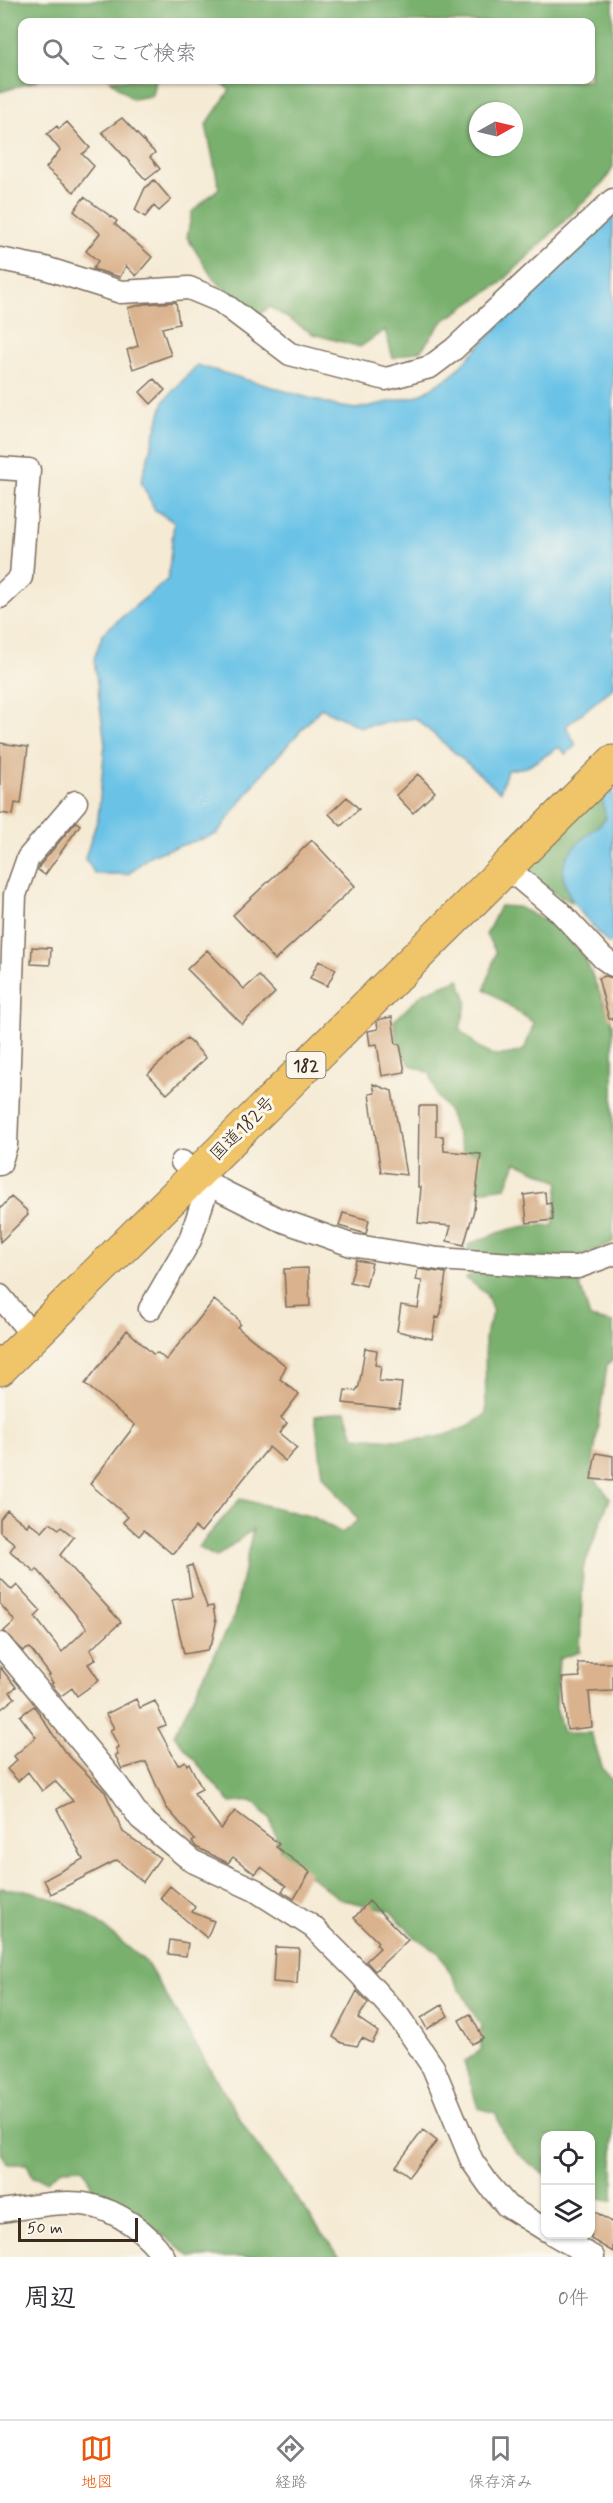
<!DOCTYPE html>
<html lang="ja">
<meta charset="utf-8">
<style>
body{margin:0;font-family:Mynerve,"Klee One",sans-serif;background:#f2f2f3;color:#2b2b33}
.controls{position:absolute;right:18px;bottom:18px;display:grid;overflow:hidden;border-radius:12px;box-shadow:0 2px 4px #0004}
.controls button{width:54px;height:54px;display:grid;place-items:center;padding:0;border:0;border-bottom:2px solid #e1e1e2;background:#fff;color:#2b2b33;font:30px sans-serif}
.compass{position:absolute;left:469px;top:102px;width:54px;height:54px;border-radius:50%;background:#fff;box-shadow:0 2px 4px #0004;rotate:82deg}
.scale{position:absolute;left:18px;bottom:15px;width:120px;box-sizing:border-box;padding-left:6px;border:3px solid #3b2a1e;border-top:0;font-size:16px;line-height:21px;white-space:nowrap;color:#3b2a1e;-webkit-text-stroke:4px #fbf7ec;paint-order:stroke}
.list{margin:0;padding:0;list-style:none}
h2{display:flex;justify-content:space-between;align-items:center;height:78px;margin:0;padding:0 24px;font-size:26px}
h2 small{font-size:20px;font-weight:400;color:#7c7c81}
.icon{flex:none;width:33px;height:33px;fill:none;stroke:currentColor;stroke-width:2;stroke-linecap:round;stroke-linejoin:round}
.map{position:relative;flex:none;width:613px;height:2257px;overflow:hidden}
.search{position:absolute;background:#fff;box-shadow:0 2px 4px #0004;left:18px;right:18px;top:18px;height:66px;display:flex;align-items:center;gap:15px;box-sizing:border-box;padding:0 21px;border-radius:12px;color:#7c7c81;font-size:22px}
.sheet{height:162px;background:#fff}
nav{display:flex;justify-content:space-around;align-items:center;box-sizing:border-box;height:84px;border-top:2px solid #e1e1e2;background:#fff;font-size:16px;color:#7c7c81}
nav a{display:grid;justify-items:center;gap:3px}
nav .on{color:#ea580c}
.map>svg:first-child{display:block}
.forest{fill:#79b06e;stroke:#5a6d46;stroke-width:1.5;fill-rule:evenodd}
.water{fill:#6ac3e7;stroke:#527682;stroke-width:1.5}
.building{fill:#dab28d}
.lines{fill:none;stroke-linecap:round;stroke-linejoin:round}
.minor-casing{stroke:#7c6e5e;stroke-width:25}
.highway-casing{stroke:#7c6e5e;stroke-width:35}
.minor{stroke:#fff;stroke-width:22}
.highway{stroke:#f0c469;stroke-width:33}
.labels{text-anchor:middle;stroke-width:6;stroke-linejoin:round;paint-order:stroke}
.shield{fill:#fbf7ec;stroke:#75685c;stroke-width:1.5}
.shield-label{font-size:16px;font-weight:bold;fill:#3b2a1e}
.street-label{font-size:18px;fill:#3b2a1e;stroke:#fbf7ec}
</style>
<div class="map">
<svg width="613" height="2257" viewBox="0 0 613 2257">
<rect width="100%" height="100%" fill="#fbf7ec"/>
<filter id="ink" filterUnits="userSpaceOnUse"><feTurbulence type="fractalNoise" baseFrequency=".0167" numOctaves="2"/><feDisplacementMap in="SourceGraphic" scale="12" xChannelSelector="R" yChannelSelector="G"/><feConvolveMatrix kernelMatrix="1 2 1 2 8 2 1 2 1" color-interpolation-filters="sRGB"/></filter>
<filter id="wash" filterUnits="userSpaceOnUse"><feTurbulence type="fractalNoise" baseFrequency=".008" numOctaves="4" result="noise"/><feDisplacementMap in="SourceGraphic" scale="24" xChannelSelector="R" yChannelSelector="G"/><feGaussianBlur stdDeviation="1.35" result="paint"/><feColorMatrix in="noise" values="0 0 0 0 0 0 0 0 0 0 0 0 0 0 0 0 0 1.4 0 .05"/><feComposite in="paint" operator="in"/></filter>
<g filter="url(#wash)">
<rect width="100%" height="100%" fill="#f5ebd5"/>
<path class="forest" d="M0 0H613V168L604 182 501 283 443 321 421 350 393 358 385 330 360 347 313 334 270 307 258 315 214 280 187 237 192 212 219 188 206 125 230 90 216 80H590V22H22V80H39L0 92ZM478 111H514V147H478Z
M110 80H155L152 96 132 99Z
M599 797 602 798 606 818 576 847 567 887 571 902 532 882 524 864Z
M500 906 518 907 558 927 585 958 613 1025V1242L575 1259 466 1256 469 1244C496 1233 523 1222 553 1226L559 1182 516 1162 506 1187 478 1191 448 1110 437 1096 430 1073 410 1065 397 1040 394 1021 423 993 459 979 467 1001 460 1029C484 1053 490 1062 524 1050L534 1023 485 989 496 952 486 935Z
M481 1267 576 1272 590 1318 613 1323V1359L607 1365 591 1475 610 1498 583 1569 580 1652 559 1659 556 1707 563 1733H591L603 1769 613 1782V2201L591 2196 590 2136H546L545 2175C517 2154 506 2148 496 2113L478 2108 464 2062 481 2050V2026L439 1953 415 1937 390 1911 340 1899 281 1853 270 1819 252 1801 230 1803 174 1735 234 1616 253 1529 216 1557 198 1547 240 1499 313 1517 342 1533 358 1520 323 1475 315 1416 346 1411 354 1437C403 1441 445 1446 486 1414L485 1336 493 1312 486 1294 466 1278Z
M0 1888 31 1891 85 1912 146 1962 249 2134 340 2257H191L166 2237 94 2191 83 2168 62 2169 47 2181 33 2177 27 2164H8L0 2151Z"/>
<path class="water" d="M613 214V688L566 726 576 745 566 754 559 747 527 767 507 770 500 792 415 718 360 727 321 708 260 776 217 834 151 855 128 874H95L85 858 98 818 105 744 94 659 103 633 168 579 174 522 155 510 141 482 164 401 197 365 336 406 356 409 418 396 451 376 578 242Z
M613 787V943L609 944C591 923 549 887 568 855 577 841 594 830 606 819L602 798Z"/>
<g id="blocks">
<path class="building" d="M122 118 155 153 150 157 160 169 146 180 102 132Z
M67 122 90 148 82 154 94 166 74 192 46 168 60 150 47 134 57 126 59 129Z
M154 180 171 200 159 211 154 206 145 217 135 210 145 188Z
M84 197 117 221 115 224 152 257 136 276 126 266 120 277 93 269 98 261 86 251 100 233 74 211Z
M176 302 179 324 162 328 171 355 133 369 127 350 138 346 128 308 144 304Z
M154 379 165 390 151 404 140 392Z
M0 743 28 747 21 804 15 803 13 815 0 813Z
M418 774 435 792 413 813 396 795Z
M347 797 359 809 341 826 329 814Z
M76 822 80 825 45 875 38 870 40 865Z
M312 840 355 886 275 960 233 915Z
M32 947 51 948 50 965 31 964Z
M207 950 244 989 259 976 275 993 242 1024 187 969Z
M319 961 336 969 327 986 310 978Z
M605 976 613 978V1019H609L598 978Z
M392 1017 396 1044H400L405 1072 382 1076 377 1044 370 1045 368 1031 378 1029 377 1022 381 1019Z
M187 1038 206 1058 167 1094 148 1074Z
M373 1084 392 1091 406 1175 381 1172 369 1094 375 1093Z
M419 1106H436V1136H443L444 1151 481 1154 474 1210 464 1245 447 1241 451 1226 418 1223 421 1187H418Z
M545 1192 546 1204 551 1203 553 1220 527 1223 524 1195Z
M11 1197 26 1210 28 1215 0 1242V1209Z
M343 1213 369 1220 366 1234 339 1226Z
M356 1260 372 1263 366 1286 350 1282Z
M308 1268 310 1306 286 1307 284 1269Z
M418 1269 446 1273 441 1313 439 1318 436 1317 432 1339 397 1331 401 1305 418 1308 422 1281 416 1280Z
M214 1300 237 1318 240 1324 237 1327 286 1366 280 1379 299 1394 281 1418 287 1423 279 1433 297 1448 285 1461 269 1447 201 1532 195 1527 174 1553H171L144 1530 139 1536 123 1522 128 1517 90 1484 135 1425 85 1384 127 1330 153 1354 158 1353 166 1360Z
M365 1348 377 1350 375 1365 381 1366 379 1381 402 1383 399 1409 343 1403 345 1390 356 1391 359 1386Z
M596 1453 613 1456V1481L591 1479Z
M7 1510 27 1526 29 1522 42 1532 50 1523 59 1529 61 1527 74 1537 60 1555 121 1622 90 1650 96 1659 88 1664 99 1680 77 1696 72 1688 61 1696 51 1684 53 1683 48 1676 50 1675 30 1648 23 1651 4 1631 15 1621 0 1604V1578L12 1590 17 1585 41 1611 35 1617 62 1652 87 1628 37 1569 35 1572 10 1551 15 1544 0 1532V1519Z
M192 1565 207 1607 213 1606 216 1623 212 1642 207 1650 184 1654 172 1600 192 1597 187 1567Z
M578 1663H613V1691L589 1692 592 1727 567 1730 562 1678 580 1677Z
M0 1667 16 1687 10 1692 15 1698 0 1710Z
M136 1699 140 1708 155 1701 166 1725 158 1728 178 1765 185 1761 187 1765 189 1763 202 1789 194 1793 221 1829 235 1811 279 1844 276 1847 310 1872 294 1899 282 1891 286 1886 261 1867 255 1874 233 1857 228 1863 196 1847 192 1842 195 1840 166 1807 146 1762 122 1769 115 1755 118 1754 116 1748 119 1747 110 1730 114 1728 106 1714Z
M34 1706 64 1751 105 1792 123 1832 160 1858 143 1882 117 1860 51 1894 44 1880 83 1859 57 1809 73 1801 55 1781 42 1791 28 1772 18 1781 7 1769 17 1760 14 1756 36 1737 20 1716Z
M170 1886 195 1907 192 1912 214 1921 207 1938 160 1898Z
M369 1901 408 1940 375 1971 366 1961 380 1948 376 1944 378 1942 354 1918Z
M170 1940 188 1943 186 1956 168 1954Z
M275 1947 299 1948 297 1984 273 1982Z
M357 1991 368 2003 358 2018 378 2032 372 2043 362 2038 357 2046 342 2043 333 2037Z
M442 2005 448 2016 427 2029 421 2018Z
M470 2014 483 2038 472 2044 459 2020Z
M423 2130 437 2141 409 2176 396 2166Z
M591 2209 613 2223V2252L591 2239Z"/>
</g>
</g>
<g filter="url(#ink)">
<use href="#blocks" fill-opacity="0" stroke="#7c6e5e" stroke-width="1.5"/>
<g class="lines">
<defs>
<path id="minor" d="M0 259 45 268 121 292 189 288 220 301 290 354 386 379 430 367 454 349 613 200
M0 468 29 470 21 577 0 597
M505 866 560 912 603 958 613 965
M182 1162 195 1175 222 1191 278 1219 351 1245 438 1259 559 1267H578L613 1254
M0 1164 6 1145 15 895 28 858 76 802
M0 1296 33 1336
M150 1309 190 1240 209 1183
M0 1644 118 1786 140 1818 192 1861 255 1890 313 1927 360 1974 399 2017 433 2067 472 2161 489 2185 507 2206 546 2230
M0 2211C27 2208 62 2199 89 2205 118 2211 148 2232 164 2257
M553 2234 593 2257"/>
<path id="highway" d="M0 1369 613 762"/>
</defs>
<use href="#minor" class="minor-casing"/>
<use href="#highway" class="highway-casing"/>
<use href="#minor" class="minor"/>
<use href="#highway" class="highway"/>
</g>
</g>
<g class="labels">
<rect class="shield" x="286.5" y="1052" width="39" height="26" rx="4.5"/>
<g class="shield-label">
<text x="306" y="1071">182</text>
</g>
<g class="street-label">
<text transform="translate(242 1128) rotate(-45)" y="6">国道182号</text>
</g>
</g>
</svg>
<div class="controls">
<button><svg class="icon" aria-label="locate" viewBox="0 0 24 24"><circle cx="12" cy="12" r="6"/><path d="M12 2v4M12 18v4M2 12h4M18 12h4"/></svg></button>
<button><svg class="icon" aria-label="layers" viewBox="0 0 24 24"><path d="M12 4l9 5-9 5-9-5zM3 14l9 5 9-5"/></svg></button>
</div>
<svg class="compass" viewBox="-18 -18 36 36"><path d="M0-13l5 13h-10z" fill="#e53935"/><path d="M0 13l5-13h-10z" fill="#7c7c81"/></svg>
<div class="scale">50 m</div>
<div class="search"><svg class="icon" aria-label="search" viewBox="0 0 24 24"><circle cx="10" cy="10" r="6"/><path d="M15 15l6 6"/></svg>ここで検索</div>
</div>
<section class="sheet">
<h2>周辺<small>0件</small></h2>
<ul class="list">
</ul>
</section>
<nav>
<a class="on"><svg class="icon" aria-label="map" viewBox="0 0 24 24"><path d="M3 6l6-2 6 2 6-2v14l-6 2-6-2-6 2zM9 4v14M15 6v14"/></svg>地図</a>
<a><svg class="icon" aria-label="directions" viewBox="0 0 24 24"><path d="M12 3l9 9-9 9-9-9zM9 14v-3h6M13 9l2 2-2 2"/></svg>経路</a>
<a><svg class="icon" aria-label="saved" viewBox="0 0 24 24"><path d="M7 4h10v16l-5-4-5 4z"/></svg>保存済み</a>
</nav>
